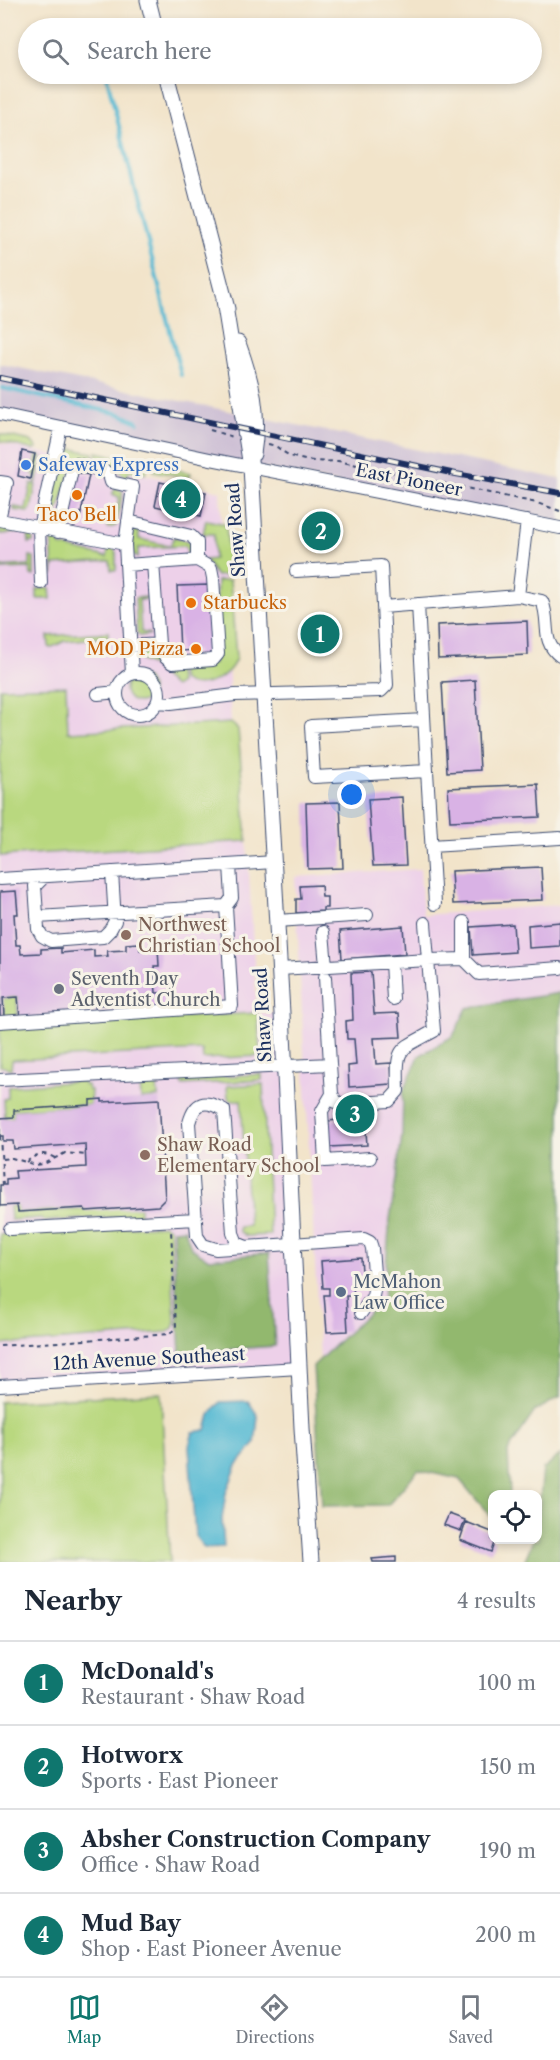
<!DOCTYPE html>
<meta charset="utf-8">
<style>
body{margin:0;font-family:"Libre Caslon Text",serif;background:#f6f6f7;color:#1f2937}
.controls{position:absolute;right:18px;bottom:18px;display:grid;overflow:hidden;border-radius:12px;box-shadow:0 3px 9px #0003}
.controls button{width:54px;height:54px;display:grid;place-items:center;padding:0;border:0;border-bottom:2px solid #e0e1e3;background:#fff;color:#1f2937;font:30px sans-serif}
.you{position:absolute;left:352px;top:795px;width:21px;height:21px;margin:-15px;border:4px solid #fff;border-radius:50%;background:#1a73e8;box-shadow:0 0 0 9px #1a73e833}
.badge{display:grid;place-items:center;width:39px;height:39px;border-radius:50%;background:#0f766e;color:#fff;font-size:20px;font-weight:700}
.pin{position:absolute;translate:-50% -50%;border:3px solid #fff;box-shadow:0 2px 6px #0006}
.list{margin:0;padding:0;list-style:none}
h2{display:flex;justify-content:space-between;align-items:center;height:78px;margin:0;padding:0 24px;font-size:26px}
h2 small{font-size:20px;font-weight:400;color:#747a83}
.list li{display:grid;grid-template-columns:39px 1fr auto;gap:18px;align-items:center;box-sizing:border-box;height:84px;padding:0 24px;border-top:2px solid #e0e1e3}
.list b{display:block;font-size:22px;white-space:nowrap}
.list p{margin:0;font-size:20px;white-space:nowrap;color:#747a83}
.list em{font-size:20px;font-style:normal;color:#747a83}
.icon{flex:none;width:33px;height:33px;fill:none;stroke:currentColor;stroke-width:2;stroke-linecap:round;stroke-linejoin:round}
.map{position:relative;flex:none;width:560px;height:1562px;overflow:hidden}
.search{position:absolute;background:#fff;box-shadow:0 3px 9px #0003;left:18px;right:18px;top:18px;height:66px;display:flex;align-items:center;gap:15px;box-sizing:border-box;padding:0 21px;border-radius:33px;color:#747a83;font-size:22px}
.sheet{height:414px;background:#fff}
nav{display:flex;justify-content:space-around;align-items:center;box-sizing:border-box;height:84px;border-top:2px solid #e0e1e3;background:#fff;font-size:16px;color:#747a83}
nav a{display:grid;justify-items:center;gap:3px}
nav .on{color:#0f766e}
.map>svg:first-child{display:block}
.built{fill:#edd0e9}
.industrial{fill:#ccbed4}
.green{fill:#b9d87f;stroke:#6a846e;stroke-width:1.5}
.forest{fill:#92b86e;stroke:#567466;stroke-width:1.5}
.water{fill:#54b9d3;stroke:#387498;stroke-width:1.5}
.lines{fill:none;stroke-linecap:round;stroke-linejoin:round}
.stream{stroke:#54b9d3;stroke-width:4}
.building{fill:#d9b2e5}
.minor-casing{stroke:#3b4a6e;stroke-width:14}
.major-casing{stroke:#3b4a6e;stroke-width:17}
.path{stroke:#3b4a6e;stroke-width:2;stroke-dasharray:4.5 4.5;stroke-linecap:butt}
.minor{stroke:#fff;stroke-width:12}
.major{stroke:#fff;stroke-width:15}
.rail-casing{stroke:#1b2f5e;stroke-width:6}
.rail{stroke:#f7f3e8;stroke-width:4;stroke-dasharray:11;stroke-linecap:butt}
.shop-dot{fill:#3f7fe0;stroke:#f7f3e8;stroke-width:2}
.food-dot{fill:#e8710a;stroke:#f7f3e8;stroke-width:2}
.education-dot{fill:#8d6e63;stroke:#f7f3e8;stroke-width:2}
.worship-dot{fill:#6b7280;stroke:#f7f3e8;stroke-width:2}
.service-dot{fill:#5c6f8a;stroke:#f7f3e8;stroke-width:2}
.labels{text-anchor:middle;stroke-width:6;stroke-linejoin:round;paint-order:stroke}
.shop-label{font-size:18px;fill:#366cbe;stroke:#f7f3e8;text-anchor:start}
.street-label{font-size:18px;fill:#1b2f5e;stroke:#f7f3e8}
.food-label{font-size:18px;fill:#c56008;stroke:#f7f3e8}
.education-label{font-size:18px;fill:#785e54;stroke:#f7f3e8;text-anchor:start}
.worship-label{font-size:18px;fill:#5b616d;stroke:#f7f3e8;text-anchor:start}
.service-label{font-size:18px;fill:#4e5e75;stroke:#f7f3e8;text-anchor:start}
</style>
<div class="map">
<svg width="560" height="1562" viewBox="0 0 560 1562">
<rect width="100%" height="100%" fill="#f7f3e8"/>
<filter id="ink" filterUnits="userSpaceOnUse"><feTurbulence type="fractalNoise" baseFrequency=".0167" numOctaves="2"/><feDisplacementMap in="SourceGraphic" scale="12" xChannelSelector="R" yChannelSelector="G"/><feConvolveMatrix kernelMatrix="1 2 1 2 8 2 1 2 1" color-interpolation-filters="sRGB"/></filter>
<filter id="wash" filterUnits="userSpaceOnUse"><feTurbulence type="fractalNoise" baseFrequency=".008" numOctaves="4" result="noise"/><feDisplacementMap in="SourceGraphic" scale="24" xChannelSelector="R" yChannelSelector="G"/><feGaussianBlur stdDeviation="1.35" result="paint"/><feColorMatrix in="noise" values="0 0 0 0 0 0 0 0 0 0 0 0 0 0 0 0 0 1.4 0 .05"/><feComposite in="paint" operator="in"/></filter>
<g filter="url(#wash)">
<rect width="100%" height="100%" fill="#f2e4ca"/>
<path class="built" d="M0 443 220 491 231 723 68 732 66 687 0 688Z
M247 841 257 1013H282L299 1368 0 1386V856Z
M420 869 423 915 560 905V993L467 1008 453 1036 419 1056 403 1092 402 1136 383 1300 320 1359 295 877Z"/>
<path class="industrial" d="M0 364 560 479V528L0 414Z"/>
<path class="green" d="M0 434 31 441 37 448 33 450 0 441Z
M73 449 93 453 91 461 75 459 57 514H50L62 458Z
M97 452 148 463 145 474 129 471 127 478 114 467 95 463Z
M37 455 42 456 31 509 28 512 14 510V507L26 509 31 484H35L36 476 33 475Z
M155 465 191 473 189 478 154 471Z
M116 488 123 492 116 526 108 528 106 522 107 521 114 522 119 497 112 494Z
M206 520 226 524 230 575 216 576 205 560 214 559V534H203Z
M0 524 30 529 33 534V542L29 543 28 532 0 534Z
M135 530 139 531V539L170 546 174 537 190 542 191 554 187 555 186 546 138 548V557H136L133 555 132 535Z
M51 535 61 537 60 546 107 557 108 548H113L116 552V570H111L110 561 54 565 53 575Z
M30 556 34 557V576L31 575 30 568 0 569V567L30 565Z
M230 580 236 658C230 678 200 693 182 680L179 666 214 663 217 581Z
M50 588 51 599H37V589Z
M149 597 148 599 139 600 141 632 151 634 140 636 137 633 135 598Z
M108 632V637L65 641 50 648 49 646 48 636Z
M153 649 176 666 180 683 174 687 164 678 155 667 140 660 139 651Z
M125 689a13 13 0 1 1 26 0a13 13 0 1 1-26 0Z
M66 686 68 732 231 723 238 729 247 841 0 856V688Z
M17 997 18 1016 4 1018 2 998Z
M258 1013 260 1056 203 1059 202 1050 12 1060 11 1069 0 1066V1026Z
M184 1072 195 1078 262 1074V1080L182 1085 181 1073Z
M83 1081 84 1085H87L88 1090H91L90 1105 14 1110V1117L5 1118 4 1099 8 1098V1088L11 1086Z
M157 1083 158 1097 141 1099 140 1084Z
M263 1084 270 1235 246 1236 239 1231V1227L249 1226 241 1100 231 1101 228 1098 227 1086Z
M17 1205 18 1212 140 1207V1216L45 1221 41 1218 11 1220 10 1206Z
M165 1225 170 1229 175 1322 173 1328 168 1332 0 1345V1234Z
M161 1393 170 1562H0V1402Z"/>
<path class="forest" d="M560 993V1397L535 1411 508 1451 510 1494H492V1518L459 1479 418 1470 388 1505 322 1506 313 1366 383 1299 390 1219 402 1136 403 1092 419 1056 453 1036 467 1008Z
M185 1229 191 1248 209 1259 269 1253 275 1346 180 1353 173 1230Z
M560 1455V1562H524L533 1540H538V1520L543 1469Z"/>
<path class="water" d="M248 1401 258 1416 255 1444 237 1465 226 1493 222 1519 224 1547 204 1548 195 1536 189 1446 193 1432 206 1430 210 1415 220 1402Z"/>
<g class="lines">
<path class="stream" d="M93 21 95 28
M106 74 181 375
M2 388 120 414 138 422"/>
</g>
<g id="blocks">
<path class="building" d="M22 451 35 454 30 479 18 476Z
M74 472 89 475 80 518 65 515Z
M160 482 206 492 201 516 155 506Z
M209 585 213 655 197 656V650L180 651 177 586Z
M527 621 528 655 438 659 437 625Z
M475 680 480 770 447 772 442 682Z
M538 784 540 817 450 821 448 788Z
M402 797 406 865 373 866 368 799Z
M340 802 343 868 308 869 306 803Z
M541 867 543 900 453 904 451 871Z
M321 885 322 897H327V908H323V911L296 913V899H301L300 886Z
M16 891 18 914H14L16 945H20L21 954 41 953V949L61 948V953L94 950V957L108 956 107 951 126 950V944L139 943 140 950 158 948 159 966H154L156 993H162L163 1009 116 1013 115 1004 95 1005 96 1013 20 1018 18 997 3 998 4 1016H0V892Z
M560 922V946L529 948 528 925Z
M513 924 515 952 473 955 471 927Z
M403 926 405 954 342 959 340 931Z
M371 972 374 1014 399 1013 401 1037 374 1038 376 1064 391 1063 392 1084 349 1087 348 1066 356 1065 354 1039H347L346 1021 353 1020 351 973Z
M102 1099V1102L159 1099 165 1199 158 1206 86 1211 84 1208 18 1212 17 1205 0 1206V1185H6V1179L16 1178 15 1171 86 1167 85 1144 14 1149 13 1141H3V1136H0V1118L14 1117V1110L90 1105V1100Z
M365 1118 367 1145 329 1147 327 1121Z
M361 1258 363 1285 353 1286 354 1296H346L348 1331 327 1332 324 1295H329V1288H323L321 1261Z
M449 1514 465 1520 461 1531 444 1525Z
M466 1522 492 1532V1540H495L491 1552 460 1540Z
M396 1557V1562H373L372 1559Z"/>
</g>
</g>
<g filter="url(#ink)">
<use href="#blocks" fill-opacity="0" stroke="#3b4a6e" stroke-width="1.5"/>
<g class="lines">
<defs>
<path id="minor" d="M0 414 210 459 560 528
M0 482 7 483 0 515
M0 520 125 544
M58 532 73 466 76 464 105 471 109 475 111 482 133 487 125 544 132 674
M126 565 197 560V542L191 536 128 521
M41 583 39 528 61 427
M518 596 542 601C551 622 540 641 560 656
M418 604 427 771 314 777 311 726 424 720
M383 607 518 596 527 521
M159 644 166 658 172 663 213 660 218 654 213 578 211 568 197 560
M131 646 159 644 153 563
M117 694a21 21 0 1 1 42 0a21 21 0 1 1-42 0Z
M98 694 117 692
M158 702 171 703 235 695 381 691 387 685 381 566 296 571
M427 771 435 904
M431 846 560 838
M44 877 35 886 38 929 42 936 51 941 103 937 110 930 115 921 112 872
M0 879 274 862
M37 917 226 906 232 898 230 865
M277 921 367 915
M464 922V959
M425 923 428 960 464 959 479 974 560 968
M323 932 326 966
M391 962 393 999
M325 977 330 1064
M0 1022 232 1006 226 906
M0 1080 330 1064 332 1094 336 1102 345 1104 389 1101 398 1091C397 1046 396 1052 434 1031L428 960 280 969
M332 1094 322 1111 325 1161 370 1158
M10 1229 196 1219
M246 1247 237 1243 233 1233 224 1110C205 1099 195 1101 189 1123L197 1236 203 1245 216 1249 364 1239 370 1242 372 1248 375 1286 373 1296 361 1313
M0 1386 299 1368"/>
<path id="major" d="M148 0 155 28
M166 74 227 309
M224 300 251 467 282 1013 302 1428 311 1562
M238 343C252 382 260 413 253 454"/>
</defs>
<use href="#minor" class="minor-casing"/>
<use href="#major" class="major-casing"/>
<path class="path" d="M210 430 233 437
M268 444C279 446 280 451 289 455 303 462 323 462 338 461L537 503 560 511
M0 1136 3 1185
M2 1159 12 1158 36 1165 44 1164 65 1153 86 1155
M26 1162C37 1154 43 1151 55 1158
M0 1346 170 1334 176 1327 171 1230"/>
<use href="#minor" class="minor"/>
<use href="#major" class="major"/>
<defs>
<path id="rail" d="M0 378 456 474 560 493"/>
</defs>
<use href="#rail" class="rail-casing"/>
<use href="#rail" class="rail"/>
</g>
</g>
<circle class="shop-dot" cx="26" cy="465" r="6"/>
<g class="food-dot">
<circle cx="77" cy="495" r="6"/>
<circle cx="191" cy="603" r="6"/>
<circle cx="196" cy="649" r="6"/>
</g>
<g class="education-dot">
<circle cx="126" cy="935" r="6"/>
<circle cx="145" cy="1155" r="6"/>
</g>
<circle class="worship-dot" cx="59" cy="989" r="6"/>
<circle class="service-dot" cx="341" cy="1292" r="6"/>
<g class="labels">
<g class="shop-label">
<text x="38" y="471">Safeway Express</text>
</g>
<g class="street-label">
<text transform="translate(409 480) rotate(11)" y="6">East Pioneer</text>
<text transform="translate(236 530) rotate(-94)" y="6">Shaw Road</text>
<text transform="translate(263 1015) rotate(-93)" y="6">Shaw Road</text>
<text transform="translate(149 1359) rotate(-3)" y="6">12th Avenue Southeast</text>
</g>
<g class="food-label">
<text x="77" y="521">Taco Bell</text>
<text x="203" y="609" text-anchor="start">Starbucks</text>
<text x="184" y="655" text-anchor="end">MOD Pizza</text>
</g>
<g class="education-label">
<text x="138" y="931">Northwest<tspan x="138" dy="21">Christian School</tspan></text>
<text x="157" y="1151">Shaw Road<tspan x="157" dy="21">Elementary School</tspan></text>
</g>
<g class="worship-label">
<text x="71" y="985">Seventh Day<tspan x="71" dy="21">Adventist Church</tspan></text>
</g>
<g class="service-label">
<text x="353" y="1288">McMahon<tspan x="353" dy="21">Law Office</tspan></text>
</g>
</g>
</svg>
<div class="controls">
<button><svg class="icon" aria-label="locate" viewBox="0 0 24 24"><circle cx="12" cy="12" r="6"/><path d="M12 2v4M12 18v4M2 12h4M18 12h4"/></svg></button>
</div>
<div class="you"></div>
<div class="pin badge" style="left:320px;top:634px">1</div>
<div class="pin badge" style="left:321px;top:531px">2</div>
<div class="pin badge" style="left:355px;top:1114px">3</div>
<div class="pin badge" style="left:181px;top:499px">4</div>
<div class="search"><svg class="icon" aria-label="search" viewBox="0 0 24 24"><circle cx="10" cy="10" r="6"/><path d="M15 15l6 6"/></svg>Search here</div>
</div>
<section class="sheet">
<h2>Nearby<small>4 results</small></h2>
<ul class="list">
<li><span class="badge">1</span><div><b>McDonald's</b><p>Restaurant · Shaw Road</p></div><em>100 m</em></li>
<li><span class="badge">2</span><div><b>Hotworx</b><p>Sports · East Pioneer</p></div><em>150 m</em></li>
<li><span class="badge">3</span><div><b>Absher Construction Company</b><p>Office · Shaw Road</p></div><em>190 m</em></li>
<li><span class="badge">4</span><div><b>Mud Bay</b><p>Shop · East Pioneer Avenue</p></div><em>200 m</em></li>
</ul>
</section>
<nav>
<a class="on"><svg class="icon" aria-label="map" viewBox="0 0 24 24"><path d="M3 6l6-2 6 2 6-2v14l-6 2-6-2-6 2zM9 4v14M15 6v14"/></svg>Map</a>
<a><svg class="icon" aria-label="directions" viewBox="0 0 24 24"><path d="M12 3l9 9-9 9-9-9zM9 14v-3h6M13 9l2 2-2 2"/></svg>Directions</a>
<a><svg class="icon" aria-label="saved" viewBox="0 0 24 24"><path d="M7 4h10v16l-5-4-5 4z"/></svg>Saved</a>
</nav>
